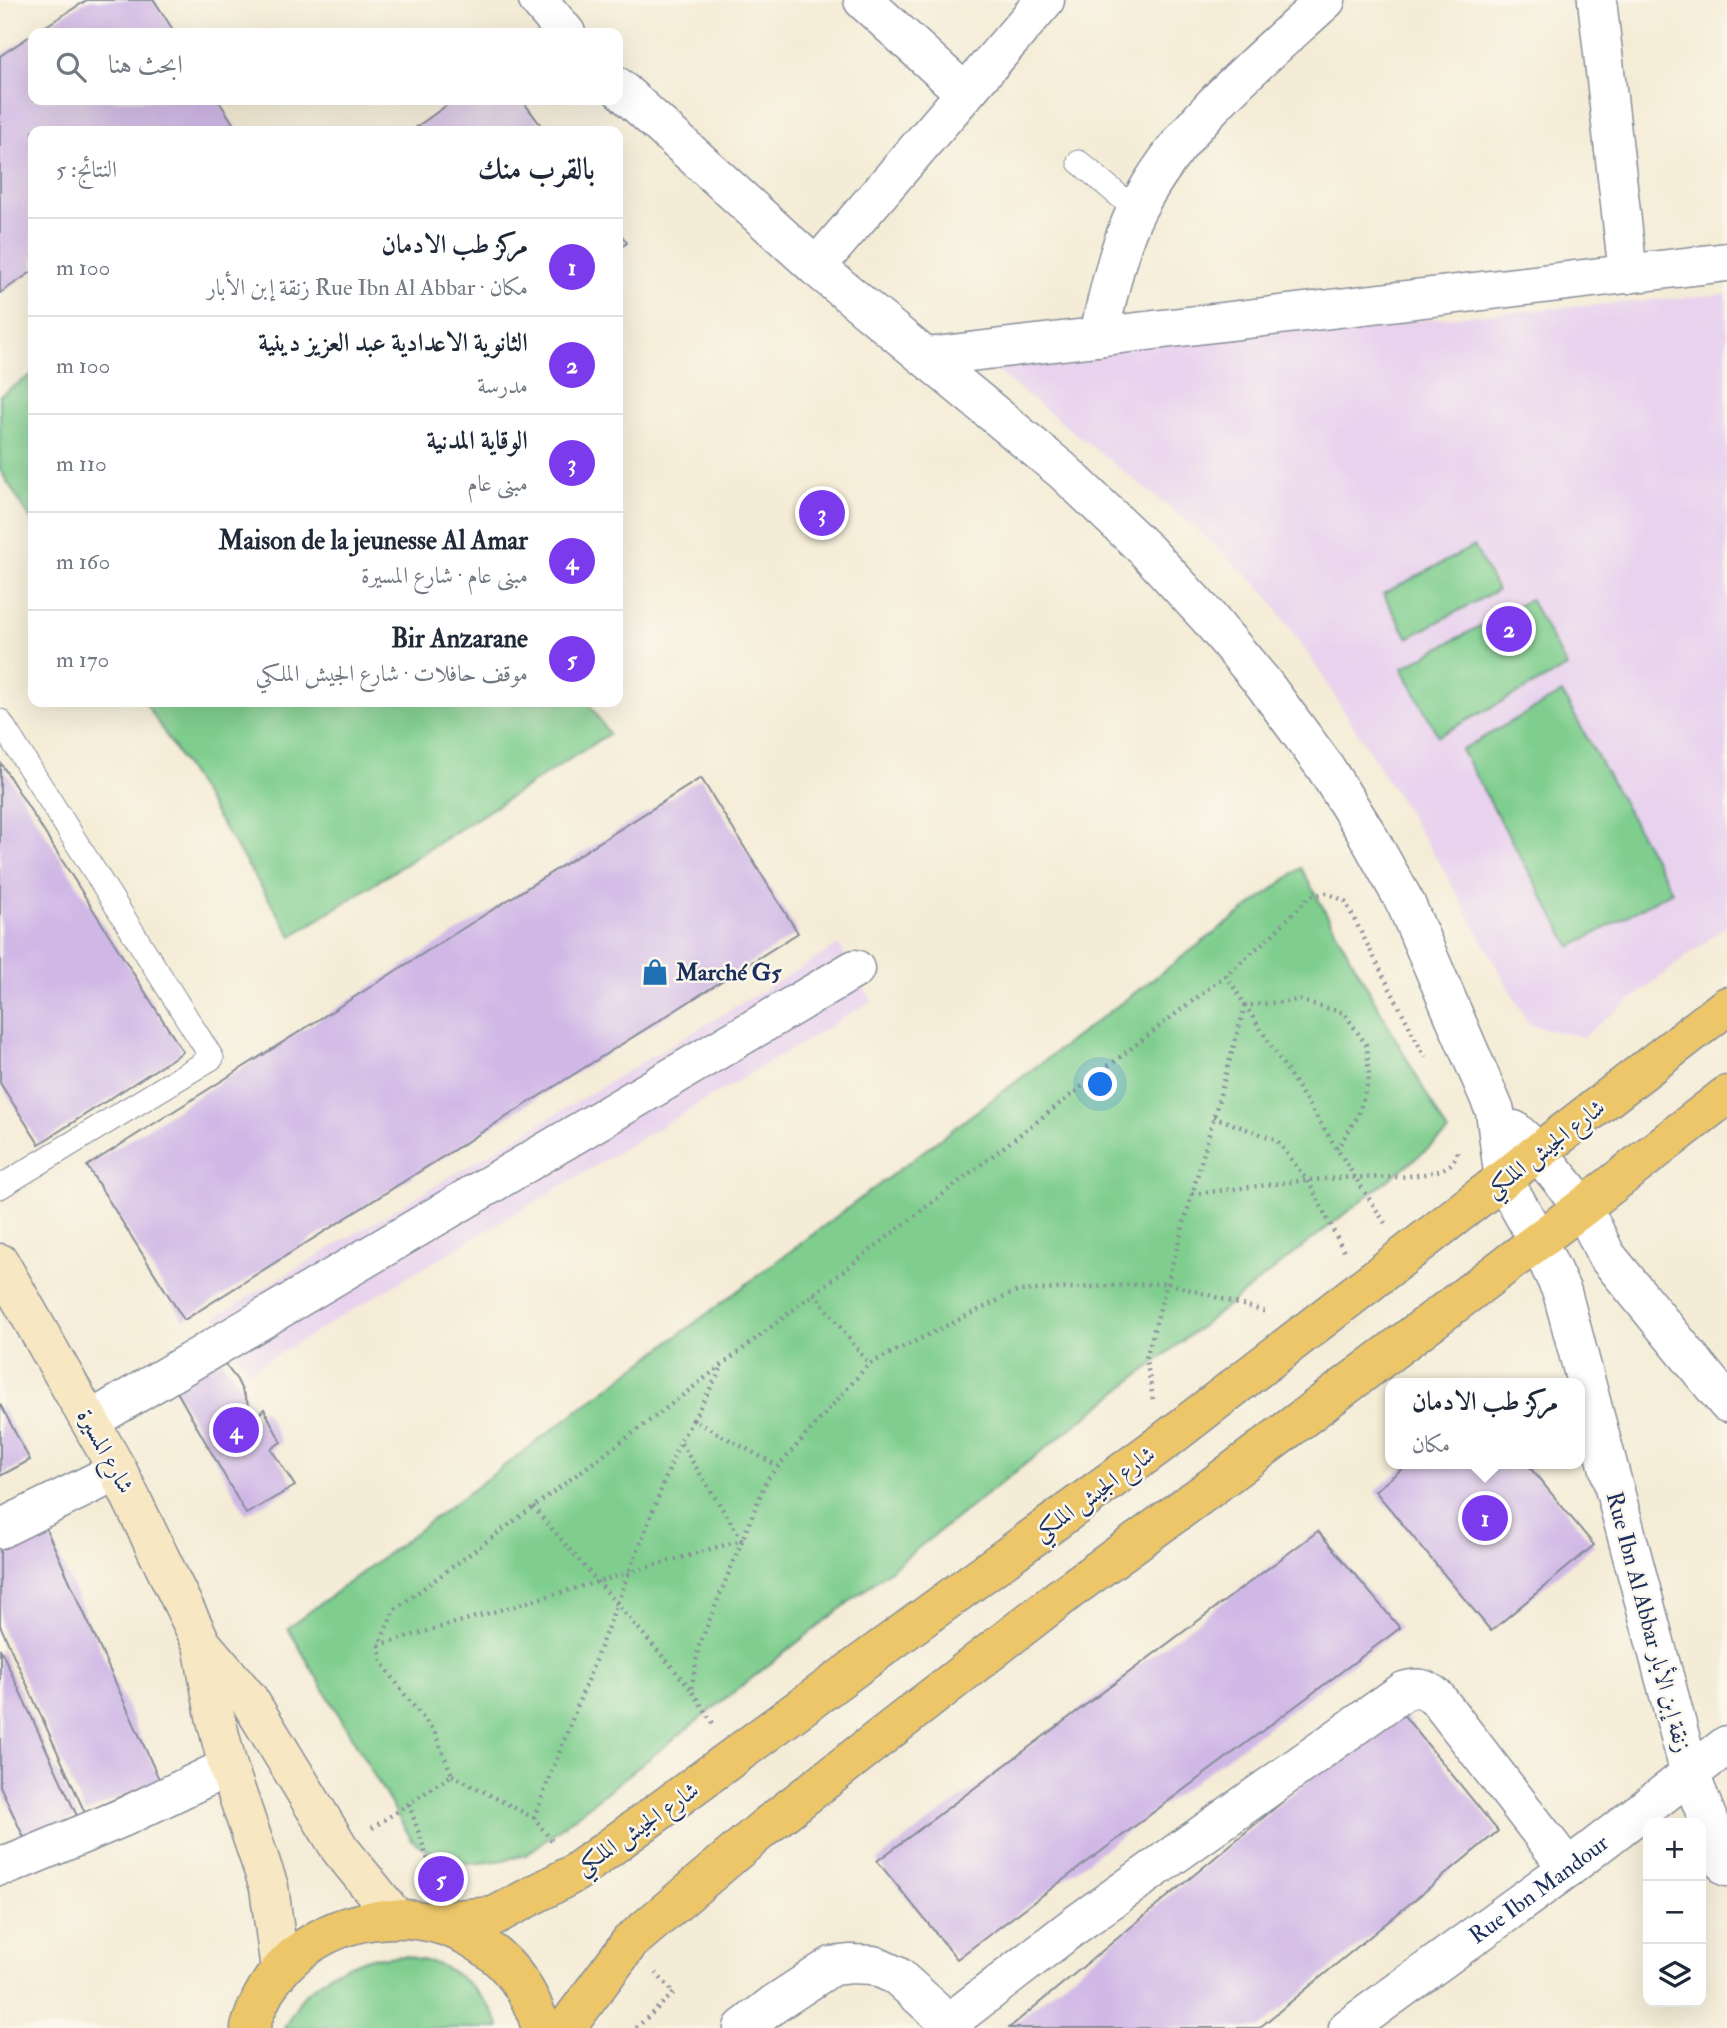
<!DOCTYPE html>
<html lang="ar">
<meta charset="utf-8">
<style>
body{margin:0;font-family:"IM FELL Double Pica",Amiri,serif;background:#f6f6f7;color:#1f2937;direction:rtl}
.controls{position:absolute;right:21px;bottom:21px;display:grid;overflow:hidden;border-radius:14px;box-shadow:0 7px 28px #0002}
.controls button{width:63px;height:63px;display:grid;place-items:center;padding:0;border:0;border-bottom:2px solid #e0e1e3;background:#fff;color:#1f2937;font:35px sans-serif}
.you{position:absolute;left:1101px;top:1085px;width:24px;height:24px;margin:-18px;border:5px solid #fff;border-radius:50%;background:#1a73e8;box-shadow:0 0 0 10px #1a73e833}
.badge{display:grid;place-items:center;width:46px;height:46px;border-radius:50%;background:#7c3aed;color:#fff;font-size:23px;font-weight:700}
.pin{position:absolute;translate:-50% -50%;border:4px solid #fff;box-shadow:0 2px 7px #0006}
.popup{position:absolute;left:1385px;top:1378px;width:200px;height:91px;box-sizing:border-box;display:grid;place-content:center;border-radius:14px;background:#fff;filter:drop-shadow(0 2px 5px #0005);font-size:23px;white-space:nowrap;color:#747a83}
.popup b{font-size:26px;color:#1f2937}
.popup::after{content:'';position:absolute;left:50%;top:100%;margin-left:-14px;border:14px solid transparent;border-top-color:#fff}
.list{margin:0;padding:0;list-style:none}
h2{display:flex;justify-content:space-between;align-items:center;height:91px;margin:0;padding:0 28px;font-size:30px}
h2 small{font-size:23px;font-weight:400;color:#747a83}
.list li{display:grid;grid-template-columns:46px 1fr auto;gap:21px;align-items:center;box-sizing:border-box;height:98px;padding:0 28px;border-top:2px solid #e0e1e3}
.list b{display:block;font-size:26px;white-space:nowrap}
.list p{margin:0;font-size:23px;white-space:nowrap;color:#747a83}
.list em{font-size:23px;font-style:normal;color:#747a83}
.icon{flex:none;width:38px;height:38px;fill:none;stroke:currentColor;stroke-width:2;stroke-linecap:round;stroke-linejoin:round}
.map{position:relative;flex:none;width:1727px;height:2028px;overflow:hidden;direction:ltr}
.search{position:absolute;background:#fff;box-shadow:0 7px 28px #0002;left:28px;top:28px;width:595px;height:77px;display:flex;align-items:center;gap:18px;box-sizing:border-box;padding:0 24px;border-radius:14px;color:#747a83;font-size:26px}
.panel{position:absolute;background:#fff;box-shadow:0 7px 28px #0002;left:28px;top:126px;width:595px;height:581px;border-radius:14px;direction:rtl}
.map>svg:first-child{display:block}
.built{fill:#e8d2ee}
.green{fill:#7fce8e;stroke:#4d7e76;stroke-width:2}
.building{fill:#d0b8e6}
.lines{fill:none;stroke-linecap:round;stroke-linejoin:round}
.lane-casing{stroke:#888e9a;stroke-width:25}
.street-casing{stroke:#888e9a;stroke-width:41}
.secondary-casing{stroke:#888e9a;stroke-width:41}
.primary-casing{stroke:#888e9a;stroke-width:41}
.path{stroke:#888e9a;stroke-width:4.5;stroke-dasharray:2 5;stroke-linecap:butt}
.lane{stroke:#fff;stroke-width:23}
.street{stroke:#fff;stroke-width:38}
.secondary{stroke:#f7e8c3;stroke-width:38}
.primary{stroke:#ecc669;stroke-width:38}
.labels{text-anchor:middle;stroke-width:5;stroke-linejoin:round;paint-order:stroke}
.poi-label{font-size:23px;font-weight:bold;fill:#1b2f5e;stroke:#fbf7ec;text-anchor:start}
.street-label{font-size:23px;fill:#1b2f5e;stroke:#fbf7ec}
</style>
<div class="map">
<svg width="1727" height="2028" viewBox="0 0 1727 2028">
<rect width="100%" height="100%" fill="#fbf7ec"/>
<filter id="ink" filterUnits="userSpaceOnUse"><feTurbulence type="fractalNoise" baseFrequency=".0143" numOctaves="2"/><feDisplacementMap in="SourceGraphic" scale="14" xChannelSelector="R" yChannelSelector="G"/><feConvolveMatrix kernelMatrix="1 2 1 2 8 2 1 2 1" color-interpolation-filters="sRGB"/></filter>
<filter id="wash" filterUnits="userSpaceOnUse"><feTurbulence type="fractalNoise" baseFrequency=".00686" numOctaves="4" result="noise"/><feDisplacementMap in="SourceGraphic" scale="28" xChannelSelector="R" yChannelSelector="G"/><feGaussianBlur stdDeviation="1.57" result="paint"/><feColorMatrix in="noise" values="0 0 0 0 0 0 0 0 0 0 0 0 0 0 0 0 0 1.4 0 .05"/><feComposite in="paint" operator="in"/></filter>
<g filter="url(#wash)">
<rect width="100%" height="100%" fill="#f4ecd6"/>
<path class="built" d="M1727 294V925L1583 1037 1529 1025 1443 869 1316 666 1265 592 1194 527 985 362 1238 335Z
M839 945 872 1001 248 1372 215 1317Z"/>
<path class="green" d="M33 374V523L0 470V395Z
M1474 546 1497 590 1408 638 1383 594Z
M1530 599 1567 667 1438 736 1402 668Z
M1562 693 1672 891 1571 947 1461 750Z
M145 702H588L609 734 292 936Z
M1301 868 1448 1133 526 1855C481 1866 450 1870 412 1840L288 1628Z
M407 1956C419 1959 433 1962 444 1967 466 1979 493 2004 500 2028H284L302 1997 332 1972 368 1958Z"/>
<g id="blocks">
<path class="building" d="M87 0H154L175 33H35Z
M33 34V100H218L238 131H33V271L0 293V56Z
M454 100H522L545 131H411Z
M618 230 627 243 618 249Z
M0 762 183 1052 39 1144 0 1083Z
M701 778 798 933 184 1320 87 1166Z
M220 1358 237 1380 255 1418 264 1409 281 1442 271 1449 295 1486 246 1514 175 1388Z
M0 1404 30 1460 0 1476Z
M1408 1464H1527L1594 1545 1491 1631 1375 1491Z
M43 1522 159 1779 85 1813 0 1625V1541Z
M1318 1531 1400 1628 957 1959 877 1861Z
M0 1648 77 1816 25 1840 0 1786Z
M1397 1707 1498 1831 1259 2028H1009Z"/>
</g>
</g>
<g filter="url(#ink)">
<use href="#blocks" fill-opacity="0" stroke="#888e9a" stroke-width="2"/>
<g class="lines">
<defs>
<path id="lane" d="M1079 162 1136 210
M0 721 212 1058 0 1187"/>
<g id="street">
<path d="M538 0 566 33"/>
<path d="M863 0 965 93"/>
<path d="M1597 0 1628 274"/>
<path d="M618 87 816 267 1063 471 1146 550 1207 616 1264 684 1325 767 1367 834 1406 904 1495 1111 1504 1180 1537 1239 1562 1292 1690 1774 1727 1867"/>
<path d="M816 267 1045 0"/>
<path d="M1098 337C1109 295 1117 247 1137 209 1181 124 1257 63 1326 0"/>
<path d="M927 357 1727 262"/>
<path d="M1514 1130 1538 1152 1583 1207 1606 1255 1727 1403"/>
<path d="M90 1421 855 969"/>
<path d="M0 1529 118 1471"/>
<path d="M0 1866 11 1864 124 1817 228 1767"/>
<path d="M950 2022 1074 1926 1404 1691C1418 1686 1425 1688 1437 1698L1568 1868"/>
<path d="M743 2028 774 2004 832 1966 851 1964 873 1965 897 1976 955 2028"/>
<path id="s1" d="M1348 2028 1568 1868 1727 1745"/>
</g>
<path id="secondary" d="M0 1263 118 1471 202 1644 248 1698 340 1849 395 1917
M202 1644 215 1716 228 1767 269 1887 280 1970"/>
<path id="primary" d="M431 1921 494 1916 575 1873 1166 1440 1727 1006
M250 2028C291 1883 499 1882 541 2028
M566 2028 630 1942 764 1828 1066 1593 1205 1492 1583 1207 1727 1095"/>
</defs>
<use href="#lane" class="lane-casing"/>
<use href="#street" class="street-casing"/>
<use href="#secondary" class="secondary-casing"/>
<use href="#primary" class="primary-casing"/>
<path class="path" d="M1226 975 1355 1177C1377 1178 1436 1179 1452 1163 1456 1159 1457 1153 1459 1148
M1213 1117 1277 1140 1311 1186 1344 1252
M1192 1194 1308 1180 1355 1177 1385 1223
M814 1293 869 1364
M1153 1399 1146 1358 1245 1006 1298 1000 1344 1013 1367 1046 1369 1078 1358 1116 1337 1149
M693 1420 723 1365
M533 1507 691 1689
M379 1645 742 1540 680 1442
M713 1723 691 1690 699 1646 767 1479 869 1364 1017 1291 1167 1283 1267 1312
M452 1775 534 1818 552 1841
M409 1804 434 1878 438 1880
M534 1818 680 1441 693 1420 778 1466
M372 1828 452 1775 434 1731 407 1698 382 1662 379 1645 394 1610 656 1416 1226 975 1271 936 1310 896 1327 893 1345 901 1425 1057
M636 2028 674 1993 655 1972"/>
<use href="#lane" class="lane"/>
<use href="#street" class="street"/>
<use href="#secondary" class="secondary"/>
<use href="#primary" class="primary"/>
</g>
</g>
<defs>
<symbol id="shop-bare" viewBox="-9 -9 18 18"><path d="M-5-2.5h2.3a2.7 3.5 0 0 1 5.4 0H5L5.5 6h-11ZM-1.5-2.5h3a1.5 2.3 0 0 0-3 0Z" fill="#1f6fb2" stroke="#fbf7ec" stroke-width="2.5" paint-order="stroke"/></symbol>
</defs>
<g fill-rule="evenodd">
<use href="#shop-bare" x="636" y="953" width="38" height="38"/>
</g>
<g class="labels">
<g class="poi-label">
<text x="676" y="980">Marché G5</text>
</g>
<g class="street-label">
<text transform="translate(1545 1148) rotate(-38)" y="8">شارع الجيش الملكي</text>
<text transform="translate(106 1451) rotate(61)" y="8">شارع المسيرة</text>
<text transform="translate(1094 1493) rotate(-36)" y="8">شارع الجيش الملكي</text>
<text transform="translate(1649 1622) rotate(75)" y="8">Rue Ibn Al Abbar زنقة إبن الأبار</text>
<text transform="translate(637 1828) rotate(-35)" y="8">شارع الجيش الملكي</text>
<text dy="8" stroke="none"><textPath href="#s1" startOffset="236">Rue Ibn Mandour</textPath></text>
</g>
</g>
</svg>
<div class="controls">
<button>+</button>
<button>−</button>
<button><svg class="icon" aria-label="layers" viewBox="0 0 24 24"><path d="M12 4l9 5-9 5-9-5zM3 14l9 5 9-5"/></svg></button>
</div>
<div class="you"></div>
<div class="pin badge" style="left:1485px;top:1518px">1</div>
<div class="popup"><b>مركز طب الادمان</b>مكان</div>
<div class="pin badge" style="left:1509px;top:629px">2</div>
<div class="pin badge" style="left:822px;top:513px">3</div>
<div class="pin badge" style="left:236px;top:1430px">4</div>
<div class="pin badge" style="left:441px;top:1879px">5</div>
<div class="search"><svg class="icon" aria-label="search" viewBox="0 0 24 24"><circle cx="10" cy="10" r="6"/><path d="M15 15l6 6"/></svg>ابحث هنا</div>
<section class="panel">
<h2>بالقرب منك<small>النتائج: 5</small></h2>
<ul class="list">
<li><span class="badge">1</span><div><b>مركز طب الادمان</b><p>مكان · Rue Ibn Al Abbar زنقة إبن الأبار</p></div><em>100 m</em></li>
<li><span class="badge">2</span><div><b>الثانوية الاعدادية عبد العزيز دينية</b><p>مدرسة</p></div><em>100 m</em></li>
<li><span class="badge">3</span><div><b>الوقاية المدنية</b><p>مبنى عام</p></div><em>110 m</em></li>
<li><span class="badge">4</span><div><b>Maison de la jeunesse Al Amar</b><p>مبنى عام · شارع المسيرة</p></div><em>160 m</em></li>
<li><span class="badge">5</span><div><b>Bir Anzarane</b><p>موقف حافلات · شارع الجيش الملكي</p></div><em>170 m</em></li>
</ul>
</section>
</div>
